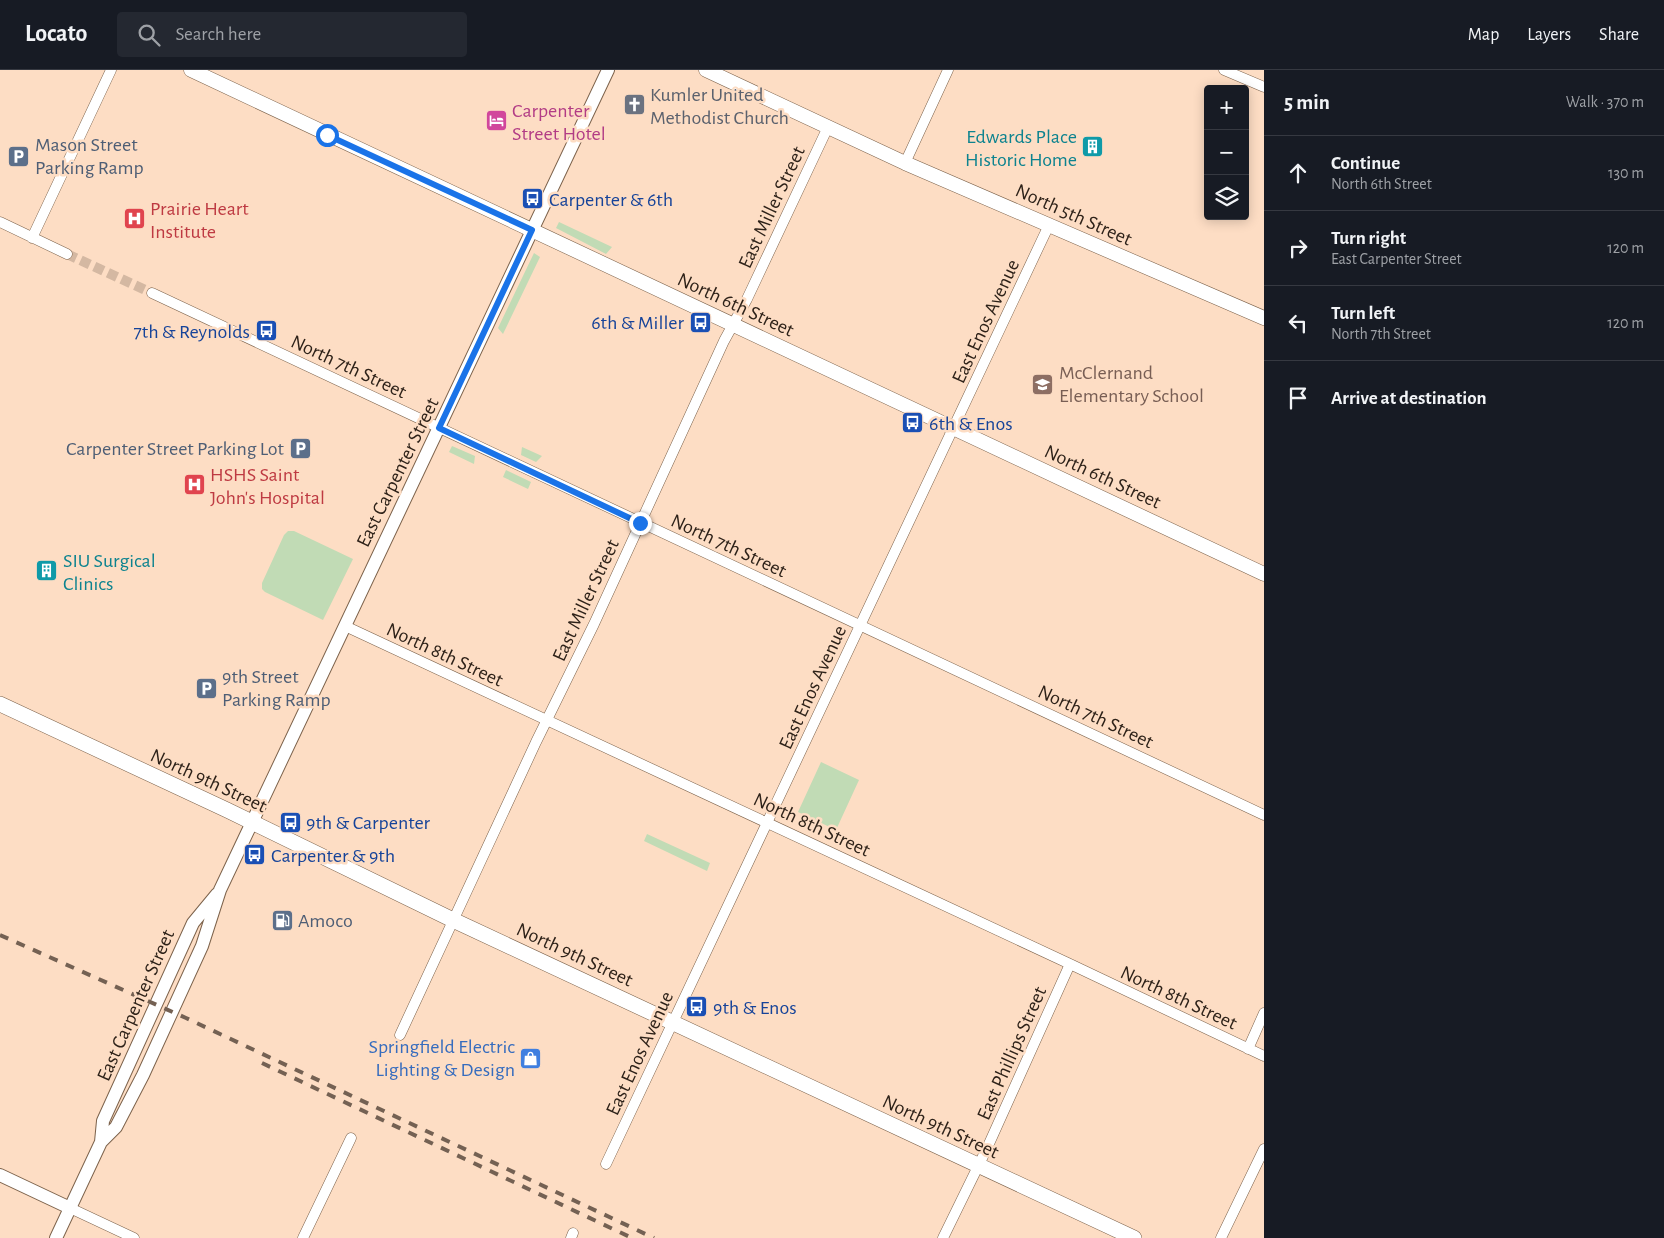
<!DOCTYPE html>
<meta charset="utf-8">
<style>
body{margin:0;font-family:"Alegreya Sans",sans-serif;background:#242831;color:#f1f3f6}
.controls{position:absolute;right:15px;top:15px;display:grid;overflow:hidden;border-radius:5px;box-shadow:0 2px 12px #0003}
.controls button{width:45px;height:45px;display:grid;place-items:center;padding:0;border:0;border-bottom:1px solid #363941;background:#171b24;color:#f1f3f6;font:25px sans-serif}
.stop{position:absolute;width:15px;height:15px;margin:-11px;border:4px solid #1a73e8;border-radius:50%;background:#fff}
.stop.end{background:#1a73e8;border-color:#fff;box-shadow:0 1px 5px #0008}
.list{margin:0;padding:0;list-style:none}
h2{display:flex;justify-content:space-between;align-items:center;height:65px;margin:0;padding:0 20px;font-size:21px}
h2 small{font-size:16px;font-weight:400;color:#9ea1a6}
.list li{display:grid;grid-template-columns:32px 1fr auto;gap:15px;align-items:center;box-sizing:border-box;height:75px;padding:0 20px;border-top:1px solid #363941}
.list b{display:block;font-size:19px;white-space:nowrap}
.list p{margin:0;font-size:16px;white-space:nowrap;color:#9ea1a6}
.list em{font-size:16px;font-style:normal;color:#9ea1a6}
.icon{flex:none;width:28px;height:28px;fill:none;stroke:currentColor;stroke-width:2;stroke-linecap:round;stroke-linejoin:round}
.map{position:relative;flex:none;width:1264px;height:1168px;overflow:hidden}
header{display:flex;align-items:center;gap:30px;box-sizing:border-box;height:70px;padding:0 25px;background:#171b24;border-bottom:1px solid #363941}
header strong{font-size:24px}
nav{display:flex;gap:28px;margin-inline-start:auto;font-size:18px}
.search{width:350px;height:45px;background:#242831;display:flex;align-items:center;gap:12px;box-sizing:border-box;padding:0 18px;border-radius:5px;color:#9ea1a6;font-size:19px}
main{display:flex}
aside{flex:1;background:#171b24}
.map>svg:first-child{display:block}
.green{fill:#c1dbb5}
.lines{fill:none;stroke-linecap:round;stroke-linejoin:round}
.minor-tunnel{stroke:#d4b8a2;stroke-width:10;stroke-dasharray:10 5;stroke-linecap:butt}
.minor-casing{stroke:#7c624b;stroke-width:11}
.tertiary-casing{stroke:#7c624b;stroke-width:14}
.secondary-casing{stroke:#7c624b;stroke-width:15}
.primary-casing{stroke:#7c624b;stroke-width:16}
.minor{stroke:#fff;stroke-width:10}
.tertiary{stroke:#fff;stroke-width:12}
.secondary{stroke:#fff;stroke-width:14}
.primary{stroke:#fff;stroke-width:15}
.rail{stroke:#746153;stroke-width:4;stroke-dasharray:9 9;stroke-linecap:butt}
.route{stroke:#1a73e8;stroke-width:6}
.labels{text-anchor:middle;stroke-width:5;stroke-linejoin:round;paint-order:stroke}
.worship-label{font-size:20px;fill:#5b616d;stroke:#fdddc4;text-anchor:start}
.hotel-label{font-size:20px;fill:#b23c85;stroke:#fdddc4;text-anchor:start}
.culture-label{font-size:20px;fill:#0d838f;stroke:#fdddc4;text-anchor:end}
.service-label{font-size:20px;fill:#4e5e75;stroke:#fdddc4;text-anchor:start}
.transit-label{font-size:20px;fill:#164399;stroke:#fdddc4;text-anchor:start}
.street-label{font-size:20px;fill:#2e2219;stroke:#fdddc4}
.health-label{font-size:20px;fill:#be3a42;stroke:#fdddc4;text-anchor:start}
.education-label{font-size:20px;fill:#785e54;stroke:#fdddc4;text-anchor:start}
.shop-label{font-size:20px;fill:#366cbe;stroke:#fdddc4;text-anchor:end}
</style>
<header>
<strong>Locato</strong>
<div class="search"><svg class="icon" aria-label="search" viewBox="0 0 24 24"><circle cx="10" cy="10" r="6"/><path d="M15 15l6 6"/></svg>Search here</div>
<nav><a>Map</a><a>Layers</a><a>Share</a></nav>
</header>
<main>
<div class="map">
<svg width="1264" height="1168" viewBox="0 0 1264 1168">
<rect width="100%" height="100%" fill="#fdddc4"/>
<path class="green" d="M559 152 612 177 606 184 556 158Z
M534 183 540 187 503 264 498 258Z
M452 376 475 386 474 394 449 382Z
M522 377 542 386 536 392 521 385Z
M506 400 531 412 528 419 503 407Z
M288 461H294L353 489 323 550 265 522 262 519V513L284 465Z
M821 692 859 710 836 760 798 742Z
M647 764 710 793 707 801 644 771Z"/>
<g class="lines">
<path class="minor-tunnel" d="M67 184 152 223"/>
<defs>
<path id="minor" d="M1224 0 1264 17
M905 93 948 0
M0 152 67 184
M32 168 111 0
M152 223 1264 745
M345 556 1070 894 1264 986
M400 965 536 672 594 554 724 271 747 229 828 57
M1248 979 1264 943
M606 1094 1049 155
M70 1138 134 1168
M303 1168 351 1068
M571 1168 573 1163
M943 1168 988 1076 1070 894
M1221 1168 1264 1079"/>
<path id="tertiary" d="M101 1072 116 1057 143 1005 202 876 220 820 608 0
M0 1105 70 1138
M56 1168 101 1072 103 1051 193 853 217 824"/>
<path id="secondary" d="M191 0 1264 504
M706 0 905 93 1264 248"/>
<path id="primary" d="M0 634 227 740 453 850 1134 1168"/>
</defs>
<use href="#minor" class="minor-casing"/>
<use href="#tertiary" class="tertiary-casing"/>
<use href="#secondary" class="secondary-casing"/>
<use href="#primary" class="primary-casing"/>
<use href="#minor" class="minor"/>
<use href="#tertiary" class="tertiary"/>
<use href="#secondary" class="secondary"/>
<use href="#primary" class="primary"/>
<path class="rail" d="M0 865 186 948 654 1168
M262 993 632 1168"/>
</g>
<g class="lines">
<path class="route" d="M327 65 532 160 439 358 640 453"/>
</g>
<defs>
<symbol id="church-square" viewBox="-11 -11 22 22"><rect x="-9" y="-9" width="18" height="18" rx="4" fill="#6b7280" stroke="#fdddc4"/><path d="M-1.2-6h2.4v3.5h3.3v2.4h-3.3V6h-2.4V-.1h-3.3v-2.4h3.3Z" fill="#fff"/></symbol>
<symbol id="hotel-square" viewBox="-11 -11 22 22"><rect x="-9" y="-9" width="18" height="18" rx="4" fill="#d1479c" stroke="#fdddc4"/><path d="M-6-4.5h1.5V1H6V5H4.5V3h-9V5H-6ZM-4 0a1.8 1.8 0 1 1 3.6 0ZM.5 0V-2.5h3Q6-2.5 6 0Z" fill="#fff"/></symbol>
<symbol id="building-square" viewBox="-11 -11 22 22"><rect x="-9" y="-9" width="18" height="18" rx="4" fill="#0f9aa8" stroke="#fdddc4"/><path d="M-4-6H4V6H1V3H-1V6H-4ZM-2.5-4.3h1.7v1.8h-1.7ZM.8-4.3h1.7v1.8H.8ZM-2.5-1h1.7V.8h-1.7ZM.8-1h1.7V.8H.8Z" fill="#fff"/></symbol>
<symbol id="parking-square" viewBox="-11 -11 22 22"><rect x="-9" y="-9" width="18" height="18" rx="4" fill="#5c6f8a" stroke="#fdddc4"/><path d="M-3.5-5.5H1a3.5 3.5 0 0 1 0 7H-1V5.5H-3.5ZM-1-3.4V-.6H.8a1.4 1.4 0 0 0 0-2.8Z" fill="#fff"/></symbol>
<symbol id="bus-square" viewBox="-11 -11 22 22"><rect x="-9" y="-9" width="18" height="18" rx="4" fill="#1a4fb4" stroke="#fdddc4"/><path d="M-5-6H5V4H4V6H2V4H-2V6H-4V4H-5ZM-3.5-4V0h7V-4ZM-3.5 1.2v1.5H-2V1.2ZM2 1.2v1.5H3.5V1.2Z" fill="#fff"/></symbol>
<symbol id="hospital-square" viewBox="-11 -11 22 22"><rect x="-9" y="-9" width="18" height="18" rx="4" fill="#e0444e" stroke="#fdddc4"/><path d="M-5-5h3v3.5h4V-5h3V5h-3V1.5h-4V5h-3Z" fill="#fff"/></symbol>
<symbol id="school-square" viewBox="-11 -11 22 22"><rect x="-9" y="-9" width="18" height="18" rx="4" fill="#8d6e63" stroke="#fdddc4"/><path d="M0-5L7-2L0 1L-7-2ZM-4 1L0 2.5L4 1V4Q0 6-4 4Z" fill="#fff"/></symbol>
<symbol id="fuel-square" viewBox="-11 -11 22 22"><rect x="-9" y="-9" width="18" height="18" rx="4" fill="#5c6f8a" stroke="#fdddc4"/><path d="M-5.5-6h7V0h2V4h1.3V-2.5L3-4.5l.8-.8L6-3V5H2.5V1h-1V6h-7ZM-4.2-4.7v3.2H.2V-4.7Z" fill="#fff"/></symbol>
<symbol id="shop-square" viewBox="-11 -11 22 22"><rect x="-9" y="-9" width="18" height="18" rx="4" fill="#3f7fe0" stroke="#fdddc4"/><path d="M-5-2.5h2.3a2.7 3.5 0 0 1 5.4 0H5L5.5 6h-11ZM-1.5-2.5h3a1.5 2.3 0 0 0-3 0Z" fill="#fff"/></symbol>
</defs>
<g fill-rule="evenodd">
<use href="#church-square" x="622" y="22" width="25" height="25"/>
<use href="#hotel-square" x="484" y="38" width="25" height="25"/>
<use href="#building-square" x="1080" y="64" width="25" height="25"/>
<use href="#parking-square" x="6" y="74" width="25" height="25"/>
<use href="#bus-square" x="520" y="116" width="25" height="25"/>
<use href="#hospital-square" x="122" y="136" width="25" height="25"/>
<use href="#bus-square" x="688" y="240" width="25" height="25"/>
<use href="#bus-square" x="254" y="248" width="25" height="25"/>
<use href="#school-square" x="1030" y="302" width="25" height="25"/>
<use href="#bus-square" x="900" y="340" width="25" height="25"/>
<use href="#parking-square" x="288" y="366" width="25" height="25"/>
<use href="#hospital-square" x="182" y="402" width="25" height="25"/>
<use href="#building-square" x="34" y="488" width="25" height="25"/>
<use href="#parking-square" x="194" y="606" width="25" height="25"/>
<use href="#bus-square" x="278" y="740" width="25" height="25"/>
<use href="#bus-square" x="242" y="772" width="25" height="25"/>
<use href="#fuel-square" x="270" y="838" width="25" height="25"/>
<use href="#bus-square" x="684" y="924" width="25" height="25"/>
<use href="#shop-square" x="518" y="976" width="25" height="25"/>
</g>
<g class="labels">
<g class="worship-label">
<text x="650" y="31">Kumler United<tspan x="650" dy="23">Methodist Church</tspan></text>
</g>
<g class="hotel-label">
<text x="512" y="47">Carpenter<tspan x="512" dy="23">Street Hotel</tspan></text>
</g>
<g class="culture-label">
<text x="1077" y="73">Edwards Place<tspan x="1077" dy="23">Historic Home</tspan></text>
<text x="63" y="497" text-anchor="start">SIU Surgical<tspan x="63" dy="23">Clinics</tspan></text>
</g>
<g class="service-label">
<text x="35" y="81">Mason Street<tspan x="35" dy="23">Parking Ramp</tspan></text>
<text x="284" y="385" text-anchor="end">Carpenter Street Parking Lot</text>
<text x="222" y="613">9th Street<tspan x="222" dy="23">Parking Ramp</tspan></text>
<text x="298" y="857">Amoco</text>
</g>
<g class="transit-label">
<text x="549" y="136">Carpenter &amp; 6th</text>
<text x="684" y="259" text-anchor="end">6th &amp; Miller</text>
<text x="250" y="268" text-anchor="end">7th &amp; Reynolds</text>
<text x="929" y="360">6th &amp; Enos</text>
<text x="306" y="759">9th &amp; Carpenter</text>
<text x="271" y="792">Carpenter &amp; 9th</text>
<text x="713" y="944">9th &amp; Enos</text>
</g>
<g class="street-label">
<text transform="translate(771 137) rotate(-65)" y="7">East Miller Street</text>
<text transform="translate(1074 144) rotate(24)" y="7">North 5th Street</text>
<text transform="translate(736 234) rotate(25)" y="7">North 6th Street</text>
<text transform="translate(985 251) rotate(-65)" y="7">East Enos Avenue</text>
<text transform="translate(349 296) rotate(25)" y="7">North 7th Street</text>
<text transform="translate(397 402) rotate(-64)" y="7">East Carpenter Street</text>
<text transform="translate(1103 406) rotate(25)" y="7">North 6th Street</text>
<text transform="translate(729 475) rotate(25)" y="7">North 7th Street</text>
<text transform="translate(585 530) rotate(-65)" y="7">East Miller Street</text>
<text transform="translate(445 584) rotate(25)" y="7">North 8th Street</text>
<text transform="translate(812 617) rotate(-65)" y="7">East Enos Avenue</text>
<text transform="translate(1096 646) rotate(25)" y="7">North 7th Street</text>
<text transform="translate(209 710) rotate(25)" y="7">North 9th Street</text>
<text transform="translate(812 754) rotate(25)" y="7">North 8th Street</text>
<text transform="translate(575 884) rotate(25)" y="7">North 9th Street</text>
<text transform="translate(1179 927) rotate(25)" y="7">North 8th Street</text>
<text transform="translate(135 935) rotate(-66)" y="7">East Carpenter Street</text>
<text transform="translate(639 983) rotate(-65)" y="7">East Enos Avenue</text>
<text transform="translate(1011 983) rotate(-66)" y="7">East Phillips Street</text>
<text transform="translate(941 1056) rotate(25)" y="7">North 9th Street</text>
</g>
<g class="health-label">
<text x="150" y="145">Prairie Heart<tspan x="150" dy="23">Institute</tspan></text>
<text x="210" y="411">HSHS Saint<tspan x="210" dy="23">John's Hospital</tspan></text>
</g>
<g class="education-label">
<text x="1059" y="309">McClernand<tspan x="1059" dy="23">Elementary School</tspan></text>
</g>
<g class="shop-label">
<text x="515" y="983">Springfield Electric<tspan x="515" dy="23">Lighting &amp; Design</tspan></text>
</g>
</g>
</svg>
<div class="controls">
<button>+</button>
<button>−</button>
<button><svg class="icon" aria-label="layers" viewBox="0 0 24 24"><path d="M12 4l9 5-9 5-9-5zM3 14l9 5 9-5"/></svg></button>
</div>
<div class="stop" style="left:327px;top:65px"></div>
<div class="stop end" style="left:640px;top:453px"></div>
</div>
<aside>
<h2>5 min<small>Walk · 370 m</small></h2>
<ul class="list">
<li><svg class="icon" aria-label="ahead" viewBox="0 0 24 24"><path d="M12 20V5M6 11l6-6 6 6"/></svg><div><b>Continue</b><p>North 6th Street</p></div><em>130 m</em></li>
<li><svg class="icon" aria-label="right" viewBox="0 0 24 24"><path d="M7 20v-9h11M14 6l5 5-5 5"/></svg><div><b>Turn right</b><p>East Carpenter Street</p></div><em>120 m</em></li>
<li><svg class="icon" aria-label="left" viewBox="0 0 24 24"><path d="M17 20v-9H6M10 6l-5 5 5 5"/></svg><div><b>Turn left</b><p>North 7th Street</p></div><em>120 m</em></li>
<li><svg class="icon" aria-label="arrive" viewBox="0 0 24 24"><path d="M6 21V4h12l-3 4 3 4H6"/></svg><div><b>Arrive at destination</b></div></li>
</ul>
</aside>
</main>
